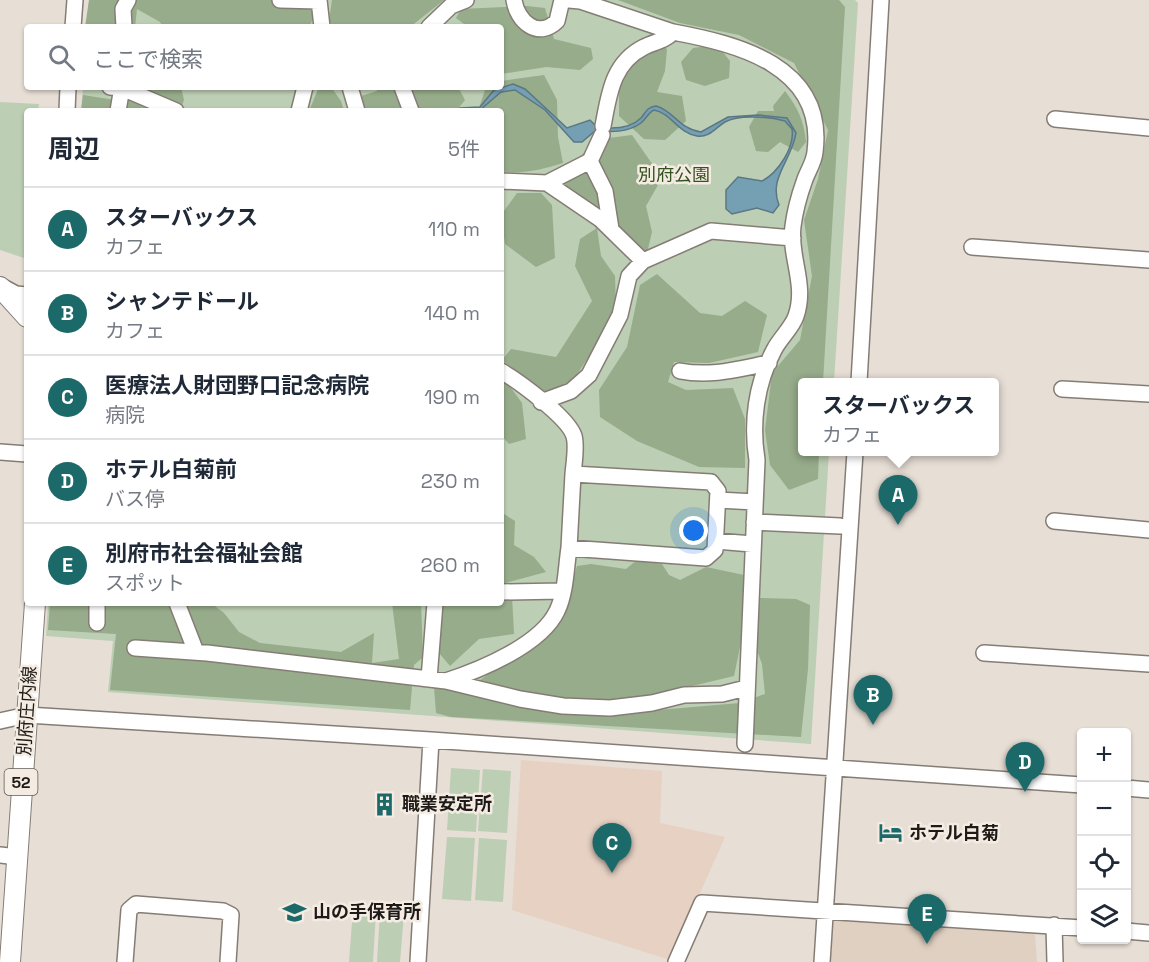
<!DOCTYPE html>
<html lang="ja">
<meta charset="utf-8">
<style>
body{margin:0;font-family:"Space Grotesk","Noto Sans JP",sans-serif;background:#f6f6f7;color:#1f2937}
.controls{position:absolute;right:18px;bottom:18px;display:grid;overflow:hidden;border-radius:6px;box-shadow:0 2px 4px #0004}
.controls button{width:54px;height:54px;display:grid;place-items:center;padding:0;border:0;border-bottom:2px solid #e0e1e3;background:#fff;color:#1f2937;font:30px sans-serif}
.you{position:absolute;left:694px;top:531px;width:21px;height:21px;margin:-15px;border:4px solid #fff;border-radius:50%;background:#1a73e8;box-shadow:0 0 0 9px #1a73e833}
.badge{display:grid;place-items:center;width:39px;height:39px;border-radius:50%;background:#1c6969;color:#fff;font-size:20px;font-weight:700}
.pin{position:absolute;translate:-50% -50px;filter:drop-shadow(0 2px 3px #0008)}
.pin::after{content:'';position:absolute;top:32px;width:21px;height:18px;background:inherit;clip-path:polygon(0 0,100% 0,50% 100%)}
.popup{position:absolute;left:798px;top:378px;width:201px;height:78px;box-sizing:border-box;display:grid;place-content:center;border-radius:6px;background:#fff;filter:drop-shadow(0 2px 4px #0005);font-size:20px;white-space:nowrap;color:#747a83}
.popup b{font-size:22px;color:#1f2937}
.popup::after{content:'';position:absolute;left:50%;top:100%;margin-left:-12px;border:12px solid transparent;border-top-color:#fff}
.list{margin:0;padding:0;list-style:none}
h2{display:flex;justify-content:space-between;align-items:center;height:78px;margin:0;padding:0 24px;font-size:26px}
h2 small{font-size:20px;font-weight:400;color:#747a83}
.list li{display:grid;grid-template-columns:39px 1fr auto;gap:18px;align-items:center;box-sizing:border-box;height:84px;padding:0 24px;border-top:2px solid #e0e1e3}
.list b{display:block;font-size:22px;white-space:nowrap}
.list p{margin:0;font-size:20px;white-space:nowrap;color:#747a83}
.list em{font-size:20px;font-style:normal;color:#747a83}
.icon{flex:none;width:33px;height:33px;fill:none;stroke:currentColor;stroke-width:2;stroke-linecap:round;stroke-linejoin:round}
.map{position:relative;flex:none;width:1149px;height:962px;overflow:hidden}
.search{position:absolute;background:#fff;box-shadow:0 2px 4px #0004;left:24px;top:24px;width:480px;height:66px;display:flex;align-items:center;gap:15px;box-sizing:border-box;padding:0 21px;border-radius:6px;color:#747a83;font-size:22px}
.panel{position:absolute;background:#fff;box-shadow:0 2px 4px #0004;left:24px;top:108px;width:480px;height:498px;border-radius:6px}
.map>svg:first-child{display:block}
.built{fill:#dfd0c1}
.medical{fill:#e6d1c3}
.green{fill:#bcceb3}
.forest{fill:#96ac8a}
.water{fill:#759fb2;stroke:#5b7784;stroke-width:1.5}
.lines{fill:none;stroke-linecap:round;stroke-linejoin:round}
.minor-casing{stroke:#857d75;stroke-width:18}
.major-casing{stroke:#857d75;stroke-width:22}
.minor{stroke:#fff;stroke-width:15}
.major{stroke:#fff;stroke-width:20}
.labels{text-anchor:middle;stroke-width:5;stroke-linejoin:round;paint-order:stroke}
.shield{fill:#f4ebe2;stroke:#5e5954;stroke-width:1.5}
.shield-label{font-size:16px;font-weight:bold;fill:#1d1a17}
.park-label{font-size:18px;fill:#345120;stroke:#f4ebe2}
.street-label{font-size:18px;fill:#1d1a17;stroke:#f4ebe2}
.poi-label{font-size:18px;font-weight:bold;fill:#1d1a17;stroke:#f4ebe2;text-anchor:start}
</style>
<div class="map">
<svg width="1149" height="962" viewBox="0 0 1149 962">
<rect width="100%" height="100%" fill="#e7ded5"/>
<path class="built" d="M834 920 1035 934 1037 962H827L829 925Z"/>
<path class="medical" d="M521 760 662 771 660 823 725 837 670 960 512 910Z"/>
<path class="green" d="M89 0H855L858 3 834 382H802V452H829L811 744 108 692 113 641 46 636 48 603H501V111H81L83 87H501V27H87Z
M0 102 39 104 38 111H27V259L0 250Z
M451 768 480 770 476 832 447 830Z
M483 769 511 771 507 833 478 831Z
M447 837 475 838 471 901 442 899Z
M479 838 507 840 503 902 475 900Z
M353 909 376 911 373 962H349Z
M380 911 404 913 400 962H377Z"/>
<path class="forest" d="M89 0H307L314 17 309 27H163L160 22 137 9 135 27H85Z
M332 0H444L410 27H334L329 21Z
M618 0H839L845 7 823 382H802V452H819L818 479 789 490 770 465 765 430 772 373 800 340 812 276 804 220 818 179 828 130 794 63 739 35 680 23Z
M527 6 545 8 554 39 591 48 593 59 580 70 546 67 501 74V27H468L456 18 461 9Z
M651 34 667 49 665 71 657 92 682 96 686 121 665 140 644 139 619 116V80L624 50Z
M717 45 730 61 729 78 705 86 686 80 681 62 693 48Z
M544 75 557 100 558 137 563 163C543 169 522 175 501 171V111H478L486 87H501V81Z
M142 87H181L184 100 180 111H81L83 95 128 102Z
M319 87H331L341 101 344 111H309Z
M377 87H458L465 100 456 111H366L361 96 377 91Z
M785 91C798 108 804 121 806 142L798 152 780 142 768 152 756 151 749 127 758 111H774L773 106Z
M632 135 662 178 646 206 652 232 647 253 562 183 593 140Z
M517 193H541L552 205 555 258 536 267 505 244 501 215Z
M597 228 601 256 615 276 616 307 596 346 569 386 544 393 502 360 511 349 556 357 592 301 575 266 580 239Z
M657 274 700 313 722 316 745 301 767 315 758 352 709 363 674 362 668 382 686 390 733 388 745 419V468L699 467 637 441 600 417 599 390 627 347 640 285Z
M501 374 522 403 526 439 509 444 501 435Z
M501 512 515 521 514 545 534 557 546 572 501 584Z
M637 560 662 564 669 575 680 580 706 567 744 575 747 613 734 676 629 701 548 699 476 683 561 621 577 566 591 564 626 569Z
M512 596 514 634 479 639 450 666 439 653 440 606 450 603H501V597Z
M760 598 796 599 810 605 808 669 801 737 451 717 436 713 434 687 599 715 740 703 765 694 762 664 755 645Z
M50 603H211L224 613 239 632 260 643 341 652 374 633 372 663 399 659 392 603H421L423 657 414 665 410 710 110 690 116 634 48 630Z"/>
<path class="water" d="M513 84 525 89 567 128 590 120 597 127C611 129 630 129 641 118 646 112 647 107 656 106 674 111 679 129 701 132L728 117 758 115 787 118 796 133C792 160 768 178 779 205L773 213 757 208 732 214 726 209V190L738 177 762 181C778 173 795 147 792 129L785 121C770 117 739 114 725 122 715 128 709 138 697 136 678 133 671 113 654 110 648 113 646 119 641 123 627 133 611 132 595 131L582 142H574L545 110 515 90 501 92 480 110 454 111 460 108 480 107 494 90Z"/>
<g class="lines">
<defs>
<path id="minor" d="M280 0 319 1
M319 0 322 27
M514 0C517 21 538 40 557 21L562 0
M569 0 580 1 673 32
M73 27 75 0
M124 27 123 9 128 0
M429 27 451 6 466 0
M110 87 122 88 176 111
M350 87 357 111
M402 87 411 111
M67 111 68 87
M118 111 122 87
M299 111 305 87
M1055 119 1149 128
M603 126C609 95 612 63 644 47 654 42 665 41 673 32 738 44 826 66 815 152 814 163 807 172 804 182 799 196 795 211 793 226 789 257 807 284 796 316 792 328 780 338 774 350 756 384 751 423 757 460L745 744
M590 161 605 191 611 229
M501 181 547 183 600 219 643 261 711 231 793 238
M547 183 590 161 602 135
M972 247 1149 260
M3 287 16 294 27 295
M680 371C711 377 738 369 769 363
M859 382 881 0
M1062 389 1149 394
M541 402 571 391 589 375 620 315 629 276 643 261
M0 452 27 454
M718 500 755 502
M1054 521 1149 530
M754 522 840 526
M716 541 752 544
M569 548 573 474
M501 592 562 591
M177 603 196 652
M97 623V603
M135 648 207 653 446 681 520 699 563 706 610 708 652 703 684 695 722 694 746 688
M984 653 1149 664
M429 679 435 603
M446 681C480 670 541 645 557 611 566 593 566 567 569 548L706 558 715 550 718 491 711 482 573 474C574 463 577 446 574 436 568 417 518 381 501 371
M0 721 27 715 431 740 1082 785
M1126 788 1149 790
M0 855 9 856
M1054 925 1055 962
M1126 931 1149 933
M125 962 129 910 136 904 223 911 231 915 228 962
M418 962 431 740
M676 962 702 903 1082 928
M822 962 855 452"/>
<path id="major" d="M0 287 27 317
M10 962 35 603"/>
</defs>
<use href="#minor" class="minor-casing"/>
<use href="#major" class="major-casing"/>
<use href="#minor" class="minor"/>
<use href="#major" class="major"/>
</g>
<defs>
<symbol id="building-bare" viewBox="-9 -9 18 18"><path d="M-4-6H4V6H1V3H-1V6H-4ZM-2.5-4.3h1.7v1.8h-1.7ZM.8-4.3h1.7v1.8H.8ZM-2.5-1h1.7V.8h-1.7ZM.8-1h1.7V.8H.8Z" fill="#1c6969" stroke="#f4ebe2" stroke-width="2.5" paint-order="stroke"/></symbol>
<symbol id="hotel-bare" viewBox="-9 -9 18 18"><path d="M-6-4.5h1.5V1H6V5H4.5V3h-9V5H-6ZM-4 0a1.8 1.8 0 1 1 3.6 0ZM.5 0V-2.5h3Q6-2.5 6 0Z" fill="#1c6969" stroke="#f4ebe2" stroke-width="2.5" paint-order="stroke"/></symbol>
<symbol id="school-bare" viewBox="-9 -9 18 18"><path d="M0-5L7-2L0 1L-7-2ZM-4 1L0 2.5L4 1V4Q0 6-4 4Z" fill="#1c6969" stroke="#f4ebe2" stroke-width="2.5" paint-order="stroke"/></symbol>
</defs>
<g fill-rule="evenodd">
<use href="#building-bare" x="368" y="788" width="33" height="33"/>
<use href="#hotel-bare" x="874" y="816" width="33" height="33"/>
<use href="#school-bare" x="278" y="896" width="33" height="33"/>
</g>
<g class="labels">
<rect class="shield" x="4.5" y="769" width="33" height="26" rx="4.5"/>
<g class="shield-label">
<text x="21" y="788">52</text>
</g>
<g class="park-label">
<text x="674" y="181">別府公園</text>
</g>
<g class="street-label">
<text transform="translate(27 711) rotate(-86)" y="6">別府庄内線</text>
</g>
<g class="poi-label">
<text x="402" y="810">職業安定所</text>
<text x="909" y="839">ホテル白菊</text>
<text x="313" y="918">山の手保育所</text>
</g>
</g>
</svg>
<div class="controls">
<button>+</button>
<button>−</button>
<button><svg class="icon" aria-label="locate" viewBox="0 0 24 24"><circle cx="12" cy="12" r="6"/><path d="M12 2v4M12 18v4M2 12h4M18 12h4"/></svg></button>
<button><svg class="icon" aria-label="layers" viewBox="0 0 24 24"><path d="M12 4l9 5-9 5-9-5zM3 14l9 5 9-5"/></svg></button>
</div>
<div class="you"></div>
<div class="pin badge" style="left:898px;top:525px">A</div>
<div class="popup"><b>スターバックス</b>カフェ</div>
<div class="pin badge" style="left:873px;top:725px">B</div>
<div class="pin badge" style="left:612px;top:873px">C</div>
<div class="pin badge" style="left:1025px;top:792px">D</div>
<div class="pin badge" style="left:927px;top:944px">E</div>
<div class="search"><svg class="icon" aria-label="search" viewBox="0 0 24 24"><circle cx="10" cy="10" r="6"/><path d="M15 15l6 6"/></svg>ここで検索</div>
<section class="panel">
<h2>周辺<small>5件</small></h2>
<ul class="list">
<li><span class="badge">A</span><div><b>スターバックス</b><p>カフェ</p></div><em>110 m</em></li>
<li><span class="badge">B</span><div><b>シャンテドール</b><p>カフェ</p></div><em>140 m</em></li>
<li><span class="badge">C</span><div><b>医療法人財団野口記念病院</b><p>病院</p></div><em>190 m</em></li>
<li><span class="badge">D</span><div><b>ホテル白菊前</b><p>バス停</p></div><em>230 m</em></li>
<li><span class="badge">E</span><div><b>別府市社会福祉会館</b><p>スポット</p></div><em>260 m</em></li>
</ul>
</section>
</div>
